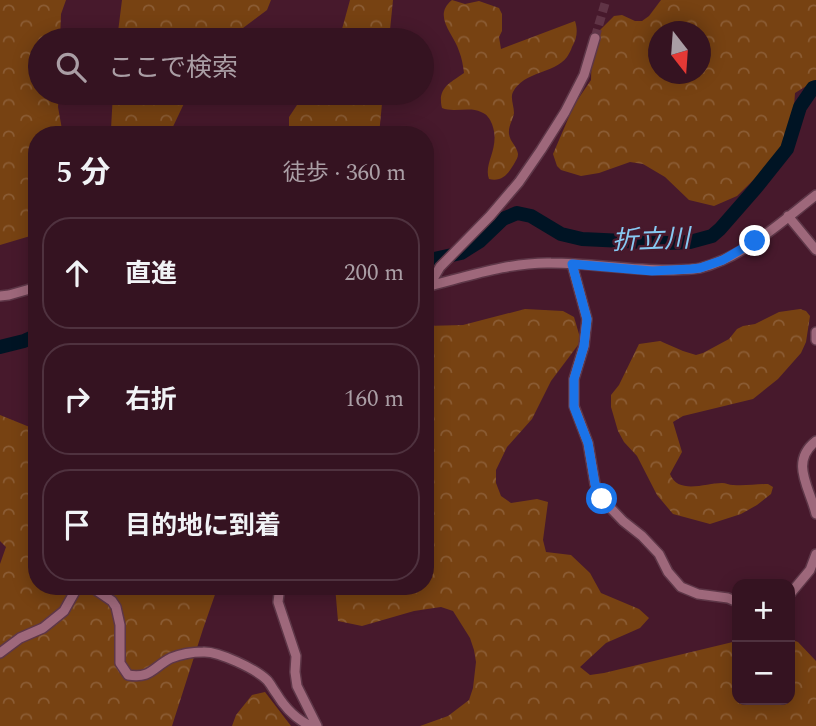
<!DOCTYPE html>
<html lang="ja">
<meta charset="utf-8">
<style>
body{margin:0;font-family:Spectral,"Noto Sans JP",serif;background:#3d1c2a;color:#f1f3f6}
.controls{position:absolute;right:21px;bottom:21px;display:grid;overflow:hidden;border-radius:14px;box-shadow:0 4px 18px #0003}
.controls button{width:63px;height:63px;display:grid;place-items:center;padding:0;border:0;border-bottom:2px solid #4f323f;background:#351321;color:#f1f3f6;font:35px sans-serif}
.compass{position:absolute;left:648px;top:21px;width:63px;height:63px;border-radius:50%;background:#351321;box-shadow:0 4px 18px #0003;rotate:163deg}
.stop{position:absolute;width:21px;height:21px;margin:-16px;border:5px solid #1a73e8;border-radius:50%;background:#fff}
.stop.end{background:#1a73e8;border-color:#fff;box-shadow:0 2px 7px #0008}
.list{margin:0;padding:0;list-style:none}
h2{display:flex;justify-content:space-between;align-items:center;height:91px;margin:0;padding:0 28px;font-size:30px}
h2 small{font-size:23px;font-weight:400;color:#aa9ea5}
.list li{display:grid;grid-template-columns:46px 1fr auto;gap:21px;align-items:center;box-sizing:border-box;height:112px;margin:0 14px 14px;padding:0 14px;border:2px solid #4f323f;border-radius:28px}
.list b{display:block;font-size:26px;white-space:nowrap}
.list em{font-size:23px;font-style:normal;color:#aa9ea5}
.icon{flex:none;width:38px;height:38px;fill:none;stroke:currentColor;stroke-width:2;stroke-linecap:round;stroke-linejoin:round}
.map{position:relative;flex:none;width:816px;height:726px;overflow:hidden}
.search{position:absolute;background:#351321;box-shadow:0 4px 18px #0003;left:28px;top:28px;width:406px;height:77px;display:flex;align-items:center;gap:18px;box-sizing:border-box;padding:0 24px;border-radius:38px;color:#aa9ea5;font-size:26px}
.panel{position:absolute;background:#351321;box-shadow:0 4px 18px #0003;left:28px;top:126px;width:406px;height:469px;border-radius:28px}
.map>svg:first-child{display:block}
.forest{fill:url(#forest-crowns);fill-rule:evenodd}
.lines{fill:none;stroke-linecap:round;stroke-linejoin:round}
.river{stroke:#001424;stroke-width:14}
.minor-tunnel{stroke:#603446;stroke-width:9;stroke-dasharray:9 4.5;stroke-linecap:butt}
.minor-casing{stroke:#5e3748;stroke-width:12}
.minor{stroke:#9e687b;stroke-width:9}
.route{stroke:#1a73e8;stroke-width:9}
.labels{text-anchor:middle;stroke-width:5;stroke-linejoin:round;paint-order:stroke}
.water-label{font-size:26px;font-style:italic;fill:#87c9f2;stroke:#47192c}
</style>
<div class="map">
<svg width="816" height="726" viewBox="0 0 816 726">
<defs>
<pattern id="forest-crowns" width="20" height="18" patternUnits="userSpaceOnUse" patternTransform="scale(1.75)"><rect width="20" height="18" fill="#774212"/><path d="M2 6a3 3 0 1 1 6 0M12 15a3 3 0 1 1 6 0" fill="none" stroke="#8b5c34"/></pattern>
</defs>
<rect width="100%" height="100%" fill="#47192c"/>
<path class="forest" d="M0 0H66L61 14 60 40H40V93H59L58 107 63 135H37V234L0 245Z
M122 0H271L267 10 227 40H117Z
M350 0H393L389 40H339Z
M452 0 465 4 479 1 499 8 502 14V31L499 37 501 49 575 21C578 30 577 39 572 47 571 50 569 54 567 57 554 74 524 71 513 92 510 98 514 106 514 113 513 120 508 126 509 134 510 142 517 146 518 154 518 158 516 160 514 164 508 174 502 182 489 179 483 163 501 148 492 124 490 119 487 114 481 112 470 106 454 113 442 108 437 88 450 83 464 73 463 66 462 58 459 51 454 34 432 16 452 0Z
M661 0H816V80L795 93 792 133 783 151 737 196 714 206 689 200 665 177 643 164 630 162 599 173 581 176 561 170 557 166 553 154 574 105 591 80 592 48 600 30 614 16 622 15 635 21H642L649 16ZM658 32H700V74H658Z
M113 93H189L169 135H116L111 129Z
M305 93H383L379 135H289V117Z
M525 309 563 311 574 317 581 341 551 381 532 419 507 447 496 470V483L501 496 511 503 537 499 548 502 543 540 546 552 571 555 590 573 601 593 639 609 649 618 640 628 606 643 580 667 590 675 604 673 737 641V700H790V639L798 642 816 661V726H420L448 716 469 700 473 688 476 662 474 650 470 638 453 611 441 607 414 611 362 626 338 621 335 586H425V326L463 325Z
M800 309 806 311 810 316 806 342 801 353 778 379 753 399 683 416 673 422 682 452 670 474C678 495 706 483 722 483 726 483 729 485 733 485 745 486 757 484 768 484L773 487 771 494 757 505 741 514 710 524 673 514 657 495 637 456 624 442 618 431 611 407V395L619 385 639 344 660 341 683 351 696 355 703 353 729 339 737 329 743 326 755 324 779 312Z
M0 415 37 430V586H218L203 629 172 726H0V564L6 547 0 541Z
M265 692 291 726H232L236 715 252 695Z"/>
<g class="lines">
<path class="river" d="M425 261 461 253 480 241 503 219 517 213 531 216 561 234 582 239 666 243 690 242 712 236 720 229 755 189 787 149 800 107 813 88 816 87
M0 347 24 341 37 335"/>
<path class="minor-tunnel" d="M595 38 606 0"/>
<defs>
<path id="minor" d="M788 216 816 250
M572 264 587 319 584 346 574 379V406L588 443 595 484 602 499 623 521 642 536 659 554 668 572 681 587 698 594 728 598 737 602
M429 286 440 267 490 216 519 182 541 150 565 112 584 75 595 38
M425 287C466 277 509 262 551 263 592 263 632 271 673 270 682 269 691 270 700 268 744 257 781 222 816 195
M0 296 9 295 37 287
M816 332V340
M816 441C789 462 810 488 816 514
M90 586 112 601 116 607 120 625V663L128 675C151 679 153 667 171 658 181 654 192 652 203 652 218 651 256 669 267 680 270 683 273 689 276 693 285 708 295 719 311 726
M280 586 278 602 296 656 295 672 297 686 317 726
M790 594 810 570 816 554
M0 653 20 638 43 628 64 611 78 586"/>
</defs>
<use href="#minor" class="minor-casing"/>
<use href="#minor" class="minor"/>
</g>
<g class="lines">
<path class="route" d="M602 499 595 484 588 443 574 407V379L584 346 587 319 572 264 652 271 691 269 700 268 723 260 755 241"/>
</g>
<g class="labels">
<g class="water-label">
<text transform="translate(651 239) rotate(-2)" y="9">折立川</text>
</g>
</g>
</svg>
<div class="controls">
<button>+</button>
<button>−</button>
</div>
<svg class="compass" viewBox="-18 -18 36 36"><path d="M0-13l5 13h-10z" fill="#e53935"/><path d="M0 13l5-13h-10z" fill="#aa9ea5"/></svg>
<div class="stop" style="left:602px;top:499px"></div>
<div class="stop end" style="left:755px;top:241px"></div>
<div class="search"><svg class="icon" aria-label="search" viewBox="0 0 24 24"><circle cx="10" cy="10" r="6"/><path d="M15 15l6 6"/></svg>ここで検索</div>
<section class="panel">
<h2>5 分<small>徒歩 · 360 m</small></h2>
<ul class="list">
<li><svg class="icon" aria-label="ahead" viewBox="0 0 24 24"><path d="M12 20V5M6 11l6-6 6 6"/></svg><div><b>直進</b></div><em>200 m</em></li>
<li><svg class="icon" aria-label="right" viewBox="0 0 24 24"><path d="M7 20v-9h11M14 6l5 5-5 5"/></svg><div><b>右折</b></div><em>160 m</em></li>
<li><svg class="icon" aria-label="arrive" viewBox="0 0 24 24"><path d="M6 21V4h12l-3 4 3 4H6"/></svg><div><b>目的地に到着</b></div></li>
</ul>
</section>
</div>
